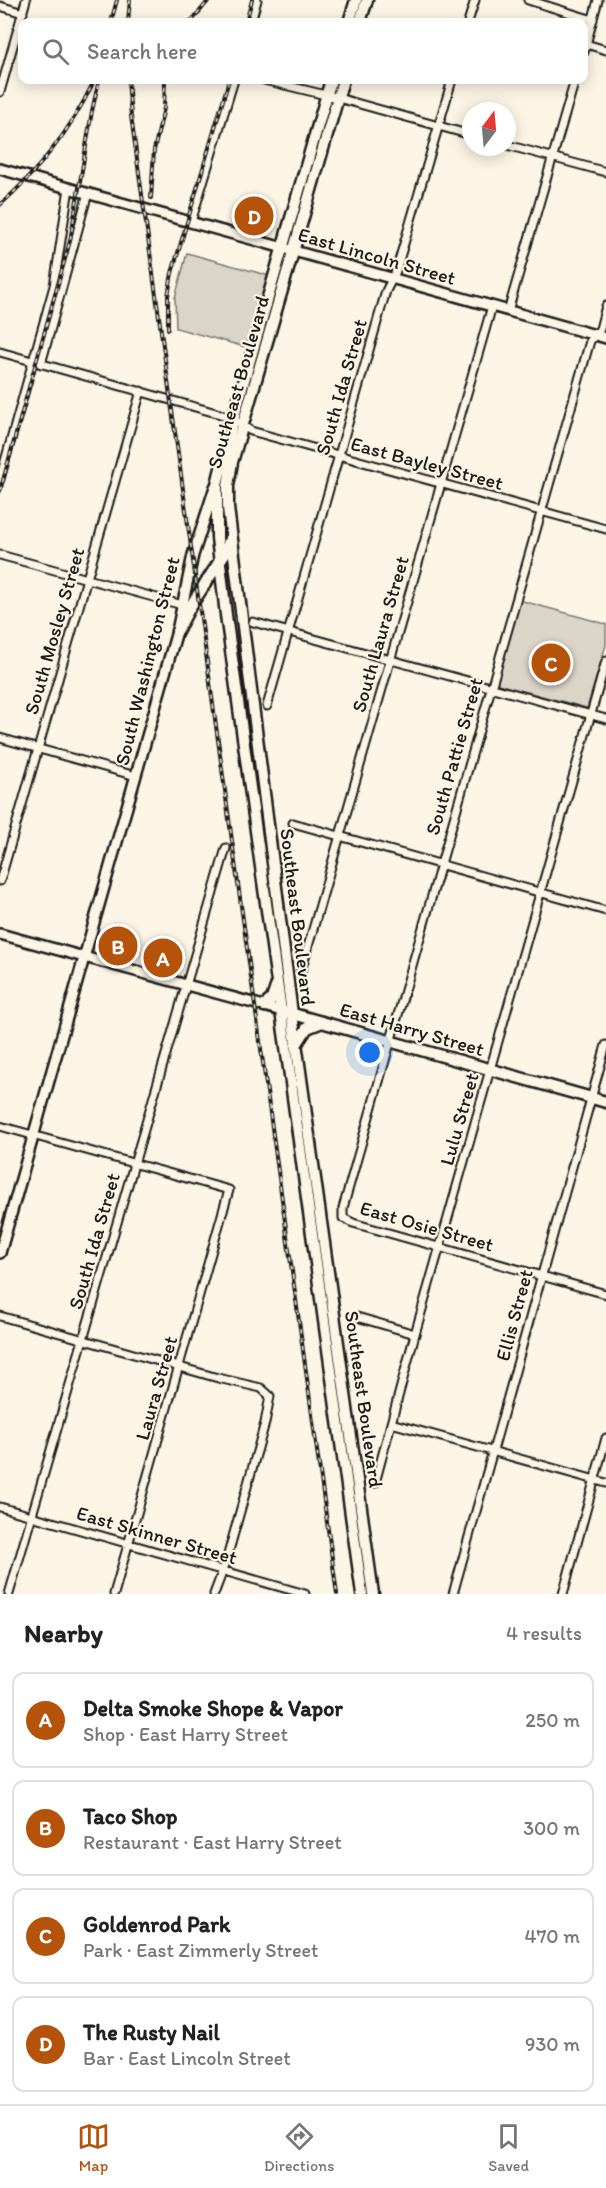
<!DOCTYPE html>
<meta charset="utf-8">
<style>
body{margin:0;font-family:Itim,sans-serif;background:#f6f6f6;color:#222}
.compass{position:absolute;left:462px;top:102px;width:54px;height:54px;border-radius:50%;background:#fff;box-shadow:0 3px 15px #0003;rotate:16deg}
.you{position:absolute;left:370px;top:1053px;width:21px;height:21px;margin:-15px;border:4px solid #fff;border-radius:50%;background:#1a73e8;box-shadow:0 0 0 9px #1a73e833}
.badge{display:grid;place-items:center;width:39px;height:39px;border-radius:50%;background:#b45309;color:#fff;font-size:20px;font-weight:700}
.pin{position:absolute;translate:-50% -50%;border:3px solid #fff;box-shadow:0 2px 6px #0006}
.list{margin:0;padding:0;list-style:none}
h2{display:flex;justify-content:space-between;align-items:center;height:78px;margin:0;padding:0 24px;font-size:26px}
h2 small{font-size:20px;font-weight:400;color:#767676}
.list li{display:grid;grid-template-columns:39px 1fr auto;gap:18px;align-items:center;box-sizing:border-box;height:96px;margin:0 12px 12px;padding:0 12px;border:2px solid #e0e0e0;border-radius:12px}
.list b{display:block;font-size:22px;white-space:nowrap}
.list p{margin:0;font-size:20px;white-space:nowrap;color:#767676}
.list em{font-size:20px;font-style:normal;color:#767676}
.icon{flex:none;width:33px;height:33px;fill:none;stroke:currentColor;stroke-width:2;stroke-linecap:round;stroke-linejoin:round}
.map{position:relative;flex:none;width:606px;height:1594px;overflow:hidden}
.search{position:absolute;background:#fff;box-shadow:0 3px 15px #0003;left:18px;right:18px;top:18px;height:66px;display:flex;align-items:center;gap:15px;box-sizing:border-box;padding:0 21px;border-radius:12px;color:#767676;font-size:22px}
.sheet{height:510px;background:#fff}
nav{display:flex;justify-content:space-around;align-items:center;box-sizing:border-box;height:84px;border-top:2px solid #e0e0e0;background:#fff;font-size:16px;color:#767676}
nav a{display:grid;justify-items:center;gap:3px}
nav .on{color:#b45309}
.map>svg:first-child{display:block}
.green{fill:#dbd5c8;stroke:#7c7872;stroke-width:1.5}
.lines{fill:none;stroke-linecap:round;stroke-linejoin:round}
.minor-casing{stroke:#1c1c1c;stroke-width:11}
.tertiary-casing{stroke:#1c1c1c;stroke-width:14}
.secondary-casing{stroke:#1c1c1c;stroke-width:15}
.primary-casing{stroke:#1c1c1c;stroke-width:15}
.minor{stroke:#fcf5e5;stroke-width:7}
.tertiary{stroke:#fcf5e5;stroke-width:9}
.secondary{stroke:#fcf5e5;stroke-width:10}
.primary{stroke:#fcf5e5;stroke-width:10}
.rail-casing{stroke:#1c1c1c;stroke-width:4}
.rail{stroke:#fcf5e5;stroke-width:1.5;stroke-dasharray:4.5;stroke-linecap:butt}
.labels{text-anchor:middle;stroke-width:4.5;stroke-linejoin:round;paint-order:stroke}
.street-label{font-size:20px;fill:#1c1c1c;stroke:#fcf5e5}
</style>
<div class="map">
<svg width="606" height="1594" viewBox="0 0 606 1594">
<rect width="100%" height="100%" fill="#fcf5e5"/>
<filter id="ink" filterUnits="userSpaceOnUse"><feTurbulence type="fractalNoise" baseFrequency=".0167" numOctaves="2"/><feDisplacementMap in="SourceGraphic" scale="12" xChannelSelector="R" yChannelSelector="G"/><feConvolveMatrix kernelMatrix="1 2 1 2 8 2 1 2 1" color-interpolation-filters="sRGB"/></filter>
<g filter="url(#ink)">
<path class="green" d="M187 253 270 276 249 348 176 328 175 298Z
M519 600 606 624V645L587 708 497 684Z"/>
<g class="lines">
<defs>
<path id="minor" d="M528 0 593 20
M0 6 23 13
M251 22 257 0
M468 22 475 0
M586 44 606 50
M584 52 598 0
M264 80 338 98 471 135
M0 92 26 0
M507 145 606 172
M191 222 234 80
M606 306 600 329 590 341 343 1208V1218L353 1223 606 1294
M508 311 575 80
M0 352 227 416 251 431 606 529
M41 364 88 193
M0 479 54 286 69 188
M0 555 186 606
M253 622 606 719
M267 706 386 291 396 271 452 80
M0 738 136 776
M293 823 606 911
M0 881 141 391
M301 971 492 306
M0 1126 229 1190 114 1594
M0 1316 218 1378 261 1388 270 1396 265 1423 225 1565 214 1594
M357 1317 415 1334
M391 1423 606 1483
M375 1483 415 1334 606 661
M0 1507 305 1594
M9 1594 226 848
M453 1594 606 1045
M563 1594 606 1438"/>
<path id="tertiary" d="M0 169 606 338
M0 934 282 1011
M0 1253 177 631 193 555 215 487"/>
<path id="secondary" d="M286 1012 606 1102"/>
<path id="primary" d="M349 22 356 0
M360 22 367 0
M331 80 238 401 217 484V538L226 615 362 1594
M343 80 232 462 228 486V508L292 1014 373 1594
M177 631 190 607 225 553 230 539
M264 1006 272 999 276 987
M296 1045 307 1028 322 1022"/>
</defs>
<use href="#minor" class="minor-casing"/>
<use href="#tertiary" class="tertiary-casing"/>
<use href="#secondary" class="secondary-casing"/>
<use href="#primary" class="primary-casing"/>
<use href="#minor" class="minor"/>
<use href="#tertiary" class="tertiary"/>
<use href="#secondary" class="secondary"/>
<use href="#primary" class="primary"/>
<defs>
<path id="rail" d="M111 22 117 0
M128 22 130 0
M191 22 209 0
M246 22 252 0
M128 80 131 116 337 1594
M151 198 154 150 164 108 165 80
M0 205C38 171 70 131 92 85
M168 329V296L172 273 229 80
M0 491 70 241 92 111 99 80"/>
</defs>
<use href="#rail" class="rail-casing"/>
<use href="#rail" class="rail"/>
</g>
</g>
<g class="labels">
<g class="street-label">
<text transform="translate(377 256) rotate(16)" y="7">East Lincoln Street</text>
<text transform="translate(238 382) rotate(-74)" y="7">Southeast Boulevard</text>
<text transform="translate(341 387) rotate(-74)" y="7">South Ida Street</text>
<text transform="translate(427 463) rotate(15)" y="7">East Bayley Street</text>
<text transform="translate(54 631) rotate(-74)" y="7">South Mosley Street</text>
<text transform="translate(380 634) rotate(-74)" y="7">South Laura Street</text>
<text transform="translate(147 661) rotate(-76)" y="7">South Washington Street</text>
<text transform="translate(454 756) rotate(-74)" y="7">South Pattie Street</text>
<text transform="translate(298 917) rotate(83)" y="7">Southeast Boulevard</text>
<text transform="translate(412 1029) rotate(16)" y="7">East Harry Street</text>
<text transform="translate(459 1119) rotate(-74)" y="7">Lulu Street</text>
<text transform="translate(427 1226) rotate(16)" y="7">East Osie Street</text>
<text transform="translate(94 1241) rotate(-74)" y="7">South Ida Street</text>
<text transform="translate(514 1315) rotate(-75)" y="7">Ellis Street</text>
<text transform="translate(156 1388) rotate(-74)" y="7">Laura Street</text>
<text transform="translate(364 1399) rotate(82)" y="7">Southeast Boulevard</text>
<text transform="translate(157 1535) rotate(16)" y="7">East Skinner Street</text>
</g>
</g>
</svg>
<svg class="compass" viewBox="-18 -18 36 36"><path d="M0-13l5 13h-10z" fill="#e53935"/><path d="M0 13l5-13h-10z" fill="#767676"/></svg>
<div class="you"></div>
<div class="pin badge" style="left:163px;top:958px">A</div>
<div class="pin badge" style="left:118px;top:946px">B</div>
<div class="pin badge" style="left:551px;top:663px">C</div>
<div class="pin badge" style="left:254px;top:216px">D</div>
<div class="search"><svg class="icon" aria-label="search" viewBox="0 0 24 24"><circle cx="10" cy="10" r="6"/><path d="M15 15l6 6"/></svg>Search here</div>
</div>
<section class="sheet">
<h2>Nearby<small>4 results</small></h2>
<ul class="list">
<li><span class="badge">A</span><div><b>Delta Smoke Shope &amp; Vapor</b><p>Shop · East Harry Street</p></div><em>250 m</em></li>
<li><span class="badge">B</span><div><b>Taco Shop</b><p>Restaurant · East Harry Street</p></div><em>300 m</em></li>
<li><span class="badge">C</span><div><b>Goldenrod Park</b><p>Park · East Zimmerly Street</p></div><em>470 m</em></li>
<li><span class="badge">D</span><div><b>The Rusty Nail</b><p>Bar · East Lincoln Street</p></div><em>930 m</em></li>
</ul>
</section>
<nav>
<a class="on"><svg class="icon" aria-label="map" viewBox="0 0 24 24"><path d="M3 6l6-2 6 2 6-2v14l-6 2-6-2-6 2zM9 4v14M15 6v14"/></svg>Map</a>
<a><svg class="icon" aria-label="directions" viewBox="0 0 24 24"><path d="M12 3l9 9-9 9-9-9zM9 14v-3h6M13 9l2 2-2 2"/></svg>Directions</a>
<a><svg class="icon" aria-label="saved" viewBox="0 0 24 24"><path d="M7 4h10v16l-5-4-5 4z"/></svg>Saved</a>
</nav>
